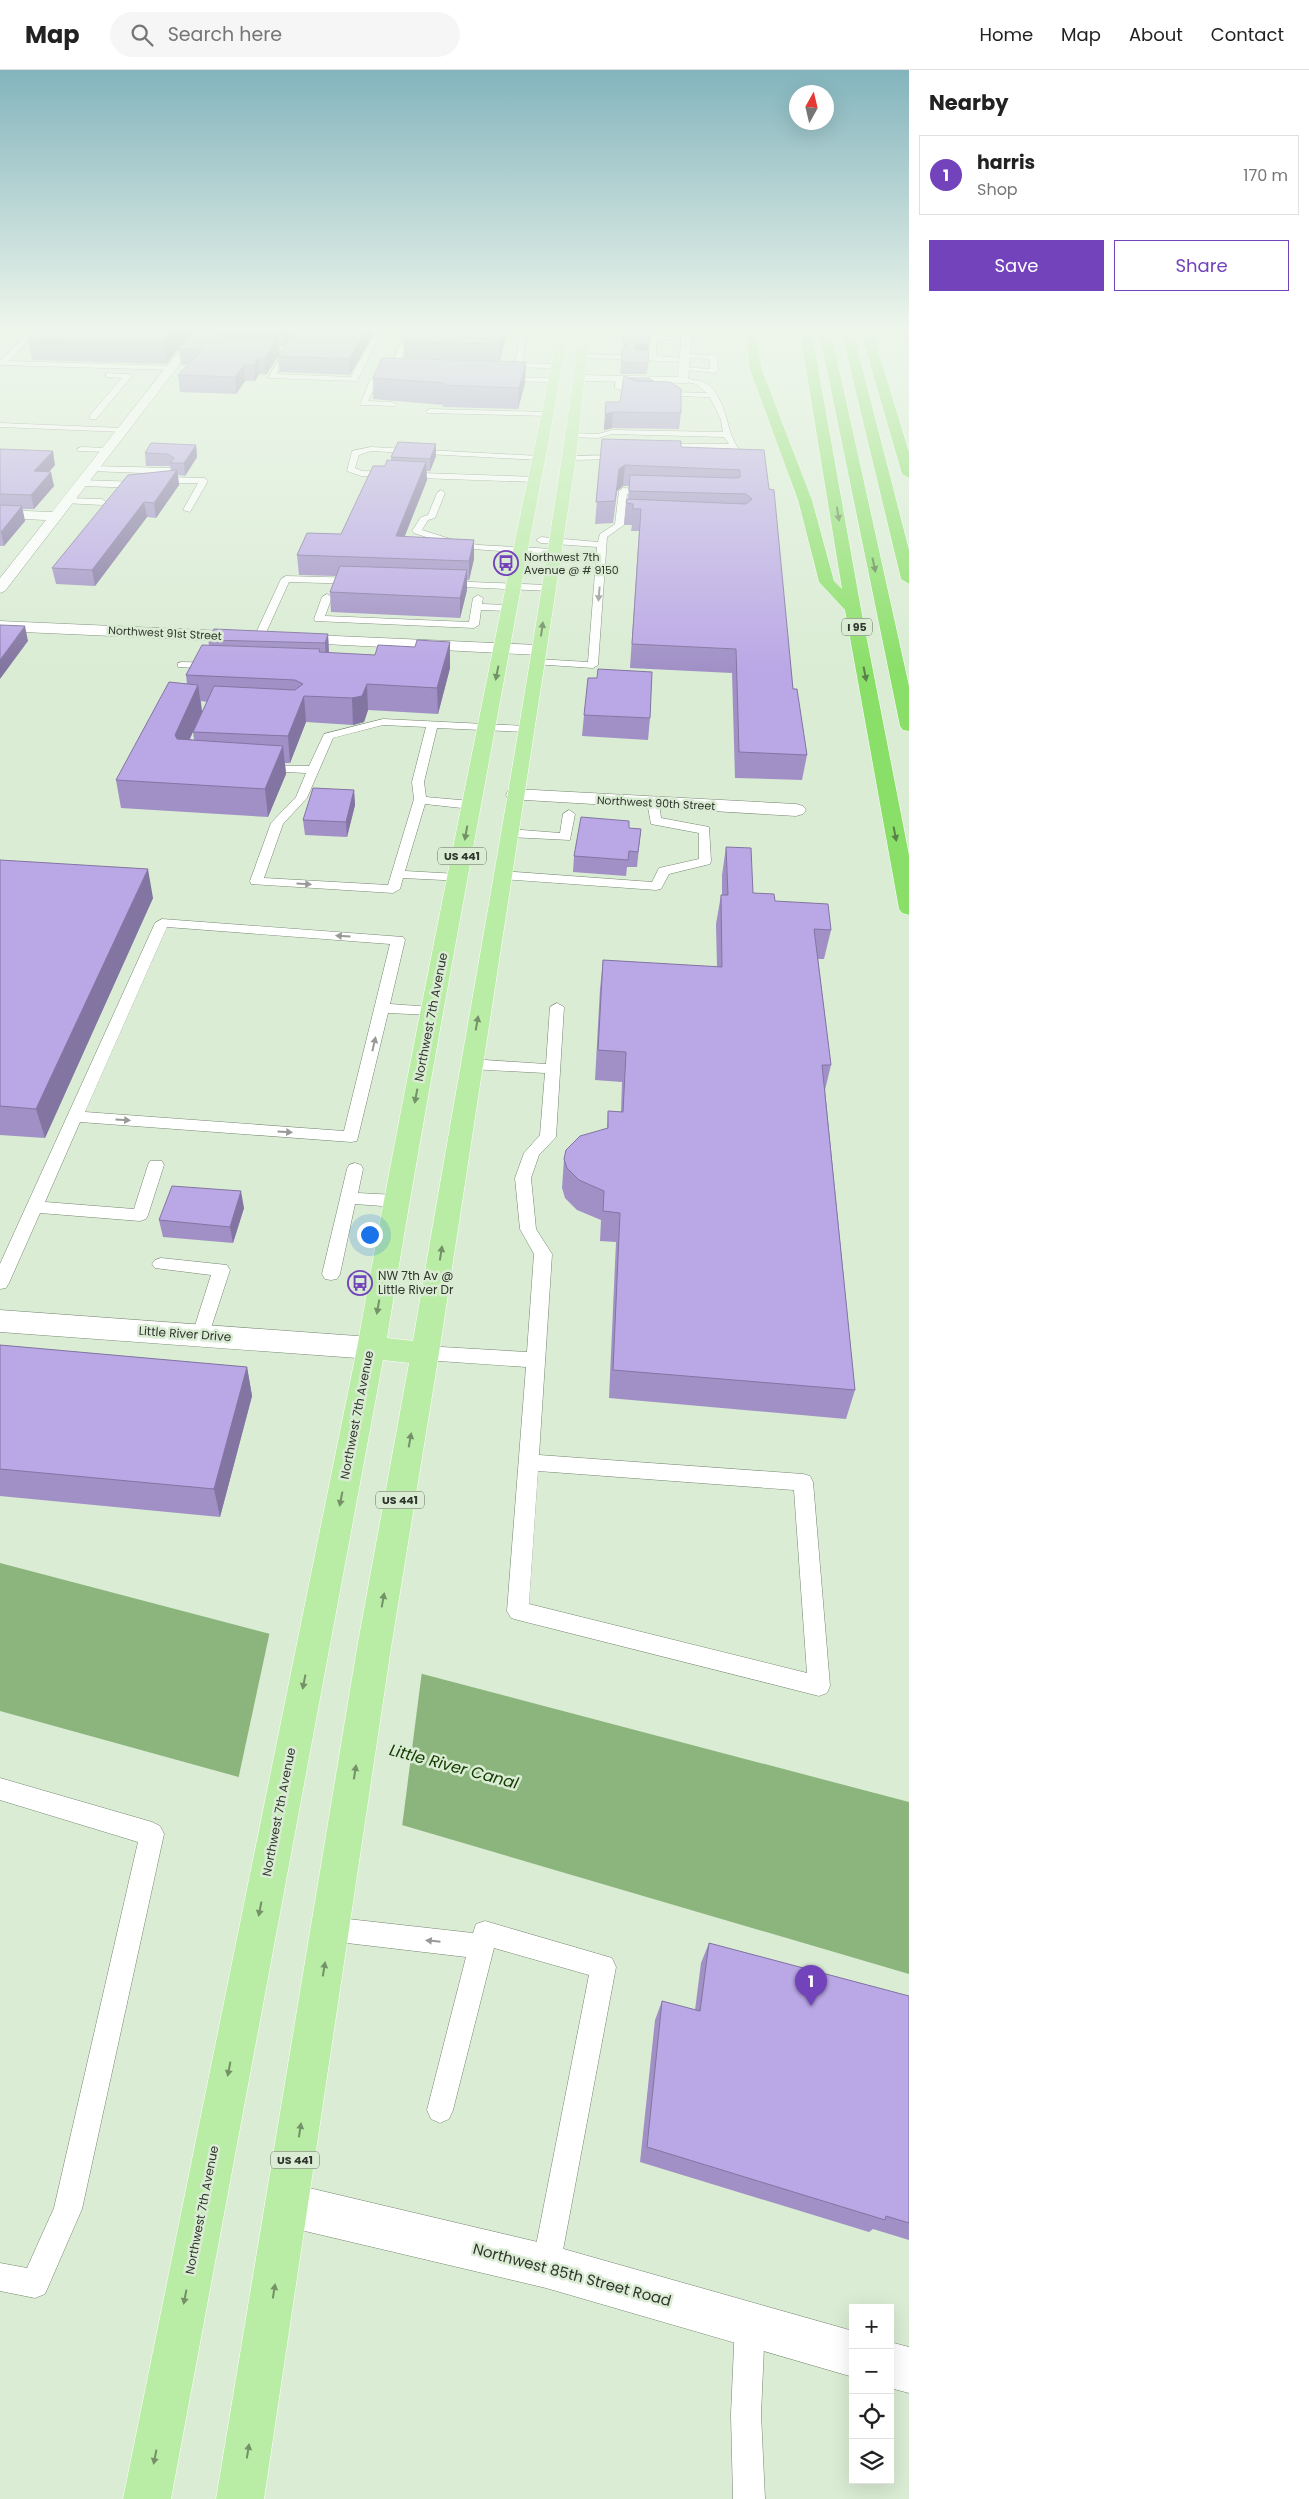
<!DOCTYPE html>
<meta charset="utf-8">
<style>
body{margin:0;font-family:Poppins,sans-serif;background:#f6f6f6;color:#222}
.controls{position:absolute;right:15px;bottom:15px;display:grid;overflow:hidden;border-radius:0px;box-shadow:0 5px 20px #0002}
.controls button{width:45px;height:45px;display:grid;place-items:center;padding:0;border:0;border-bottom:1px solid #e0e0e0;background:#fff;color:#222;font:25px sans-serif}
.compass{position:absolute;left:789px;top:15px;width:45px;height:45px;border-radius:50%;background:#fff;box-shadow:0 5px 20px #0002;rotate:8deg}
.you{position:absolute;left:369px;top:1164px;width:18px;height:18px;margin:-12px;border:4px solid #fff;border-radius:50%;background:#1a73e8;box-shadow:0 0 0 8px #1a73e833}
.badge{display:grid;place-items:center;width:32px;height:32px;border-radius:50%;background:#7343bb;color:#fff;font-size:16px;font-weight:700}
.pin{position:absolute;translate:-50% -41px;filter:drop-shadow(0 1px 2px #0008)}
.pin::after{content:'';position:absolute;top:26px;width:18px;height:15px;background:inherit;clip-path:polygon(0 0,100% 0,50% 100%)}
.list{margin:0;padding:0;list-style:none}
h2{display:flex;justify-content:space-between;align-items:center;height:65px;margin:0;padding:0 20px;font-size:21px}
h2 small{font-size:16px;font-weight:400;color:#767676}
.list li{display:grid;grid-template-columns:32px 1fr auto;gap:15px;align-items:center;box-sizing:border-box;height:80px;margin:0 10px 10px;padding:0 10px;border:1px solid #e0e0e0;border-radius:0px}
.list b{display:block;font-size:19px;white-space:nowrap}
.list p{margin:0;font-size:16px;white-space:nowrap;color:#767676}
.list em{font-size:16px;font-style:normal;color:#767676}
.actions{display:flex;gap:10px;padding:15px 20px}
.actions a{flex:1;padding:11px 0;border:1px solid #7343bb;border-radius:0px;text-align:center;font-size:18px;color:#7343bb}
.actions .main{background:#7343bb;color:#fff}
.icon{flex:none;width:28px;height:28px;fill:none;stroke:currentColor;stroke-width:2;stroke-linecap:round;stroke-linejoin:round}
.map{position:relative;flex:none;width:909px;height:2429px;overflow:hidden}
header{display:flex;align-items:center;gap:30px;box-sizing:border-box;height:70px;padding:0 25px;background:#fff;border-bottom:1px solid #e0e0e0}
header strong{font-size:24px}
nav{display:flex;gap:28px;margin-inline-start:auto;font-size:18px}
.search{width:350px;height:45px;background:#f6f6f6;display:flex;align-items:center;gap:12px;box-sizing:border-box;padding:0 18px;border-radius:28px;color:#767676;font-size:19px}
main{display:flex}
aside{flex:1;background:#fff}
.map>svg:first-child{display:block}
.water{fill:#8bb57c}
.pier{fill:#daecd4}
.lines{fill:none;stroke-linecap:round;stroke-linejoin:round}
.lane-casing{stroke:#768671;stroke-width:1}
.street-casing{stroke:#768671;stroke-width:1}
.secondary-casing{stroke:#768671;stroke-width:1}
.primary-casing{stroke:#fff;stroke-width:1}
.highway-casing{stroke:#fff;stroke-width:1}
.lane{fill:#fff;fill-rule:evenodd}
.street{fill:#fff;fill-rule:evenodd}
.secondary{fill:#fff;fill-rule:evenodd}
.primary{fill:#b9eca4;fill-rule:evenodd}
.highway{fill:#8adf68;fill-rule:evenodd}
.highway-bridge-casing{stroke:#fff;stroke-width:13;stroke-linecap:butt}
.highway-bridge{stroke:#8adf68;stroke-width:12}
.wall{fill:#a090c6;fill-rule:evenodd}
.shaded-wall{fill:#8275a1}
.building{fill:#baa7e6;stroke:#8275a1}
.oneway{fill:#588248}
.oneway2{fill:#989a96}
.oneway3{fill:#749168}
.labels{text-anchor:middle;stroke-width:5;stroke-linejoin:round;paint-order:stroke}
.far-poi-label{font-size:11px;fill:#30362d;stroke:#daecd4;text-anchor:start}
.shield{fill:#daecd4;stroke:#636d5f;stroke-width:1}
.shield-label{font-size:11px;font-weight:bold;fill:#30362d}
.far-street-label{font-size:11px;fill:#30362d;stroke:#daecd4}
.street-label{font-size:12px;fill:#30362d;stroke:#daecd4}
.poi-label{font-size:12px;fill:#30362d;stroke:#daecd4;text-anchor:start}
.near-street-label{font-size:15px;fill:#30362d;stroke:#daecd4}
.near-water-label{font-size:16px;font-style:italic;fill:#143b00;stroke:#daecd4}
</style>
<header>
<strong>Map</strong>
<div class="search"><svg class="icon" aria-label="search" viewBox="0 0 24 24"><circle cx="10" cy="10" r="6"/><path d="M15 15l6 6"/></svg>Search here</div>
<nav><a>Home</a><a>Map</a><a>About</a><a>Contact</a></nav>
</header>
<main>
<div class="map">
<svg width="909" height="2429" viewBox="0 0 909 2429">
<rect width="100%" height="100%" fill="#daecd4"/>
<path class="water" d="M0 1493 909 1732V1904L235 1706 0 1641Z"/>
<path class="pier" d="M270 1561 422 1601 402 1757 238 1710Z"/>
<g class="lines">
<defs>
<path id="lane" d="M31 260H38L9 291 173 296 177 298 173 300 0 295V291Z
M297 260H303L276 304 351 307 376 260H382L357 311 268 308Z
M406 260H412L401 290H417L420 294H397L393 292Z
M481 260 527 261 522 293 555 294 559 296 555 298 500 297 503 293H515L521 264 484 263Z
M651 266 688 267 686 270 656 269V286L684 288 681 286 685 284 713 285 717 287 718 301 714 303 680 299 684 297 710 299V289L686 288 689 290 685 292 639 290V286H649Z
M582 284 621 285 625 287 621 289 579 288Z
M106 303 128 304 132 306 96 349H90V345L122 308 106 307Z
M386 303 398 305 378 310 368 331 392 332 396 334 395 336 360 335 370 310Z
M502 307 554 308 558 310 554 312 499 311 498 309Z
M616 307H622V315L636 321 707 323 696 314 680 311C685 308 689 309 695 310 720 312 725 345 731 364 734 373 741 382 746 390L742 392H729V388H736L732 379 676 378 672 376 676 374H729L724 367 612 364 598 368 568 367 567 365 571 363 598 364 612 360 723 362 721 350 710 327 636 325 615 318Z
M430 339 549 342 553 344 549 346 427 343 426 341Z
M0 353 124 358 128 360 124 362 0 357Z
M81 377 108 378 112 380 108 382 78 381 77 379Z
M371 377 539 386 543 388 539 390 371 381 359 385 355 398 362 401 538 407V411L535 412 361 406 347 401 352 381Z
M626 385 627 387 623 389 569 390 565 388 569 386Z
M93 396 170 398 174 401 170 404 90 401 89 399Z
M167 407 204 408 208 411 190 442 183 440 198 413H167L139 418 81 416 77 413 81 410 139 412Z
M623 418 653 420 657 423 653 426 627 424 624 455 607 467 598 595 593 598 533 594V590L537 589 588 592 597 477 541 473 536 470 541 467 598 472 600 464 615 454 619 421Z
M441 420 445 423 435 448 428 450 422 460 460 472 479 475 554 479 559 482 554 485 459 478 414 463 412 461 421 447 428 445 437 423Z
M67 428 102 429 106 432 102 435 64 433V429Z
M286 506 359 508 364 511 359 514 289 512 264 567 259 570 255 569 254 567 281 509Z
M445 511 549 515 554 518 549 521 442 516 440 514Z
M327 524 332 527 325 546 469 552 473 528 478 525 483 528 482 534 509 535 514 538 509 541 481 540 479 555 474 558 315 551 314 549 322 527Z
M182 592 214 593 219 596 214 599 178 597V593Z
M383 649 526 656 532 659 526 662 437 658 424 712 426 727 471 731 477 735 471 739 425 734 405 801 458 804 463 805 464 808 463 811 403 808 400 819 393 823 251 814 250 811 271 753 296 727 306 703 263 701 257 697 259 695 309 696 324 664ZM383 655 426 657 412 712 414 729 388 815 264 808 283 754 307 728 333 668Z
M653 728 659 732 661 748 709 757 711 791 710 794 669 804 661 819 656 820 502 809 496 805 502 801 652 812 659 798 699 789V763L651 754 647 732Z
M569 740 575 744 570 770 509 767 503 763 509 759 560 763 563 744Z
M162 849 403 867 405 870 390 934 432 937 439 941 432 945 388 943 357 1071 351 1072 80 1052 45 1132 134 1139 148 1095 150 1091H162L164 1095 148 1145 146 1149 140 1151 40 1143 9 1213 6 1218 0 1219V1194L155 853ZM167 857 390 874 344 1061 85 1042Z
M557 933 564 937 556 1067 539 1085 531 1108 536 1159 552 1184 539 1385 803 1404 810 1406 813 1412 830 1616 827 1623 819 1626 518 1550 511 1548 507 1541 526 1297 425 1290 419 1288 416 1283 419 1278 425 1276 527 1282 534 1184 520 1159 515 1108 524 1083 540 1065 545 1003 470 999 462 994 470 989 546 994 550 937ZM538 1401 794 1420 807 1603 529 1534Z
M355 1093 361 1095 363 1099 358 1123 396 1125 402 1127 404 1131 402 1135 396 1137 355 1134 340 1204 337 1209 331 1210 325 1209 322 1204 347 1099 349 1095Z
M161 1188 227 1195 230 1200 207 1270 201 1272 195 1270 192 1265 211 1205 155 1198 152 1194 155 1190Z
M0 1708 152 1752 160 1756 164 1764 82 2139 45 2224 35 2228 0 2221V2193L27 2198 54 2138 138 1772 0 1730Z
M330 1847 473 1863 476 1854 485 1851 612 1888 616 1897 560 2196 556 2206 546 2210 536 2206 532 2196 589 1905 494 1878 453 2040 449 2049 440 2053 431 2049 427 2040 466 1887 330 1871 321 1868 318 1859 321 1850Z
M750 2239 760 2244 765 2254 761 2344 765 2429H733L731 2344 735 2254 740 2244Z"/>
<path id="street" d="M195 260H206L5 521 0 523V508L46 450 0 448V440L52 442Z
M682 260H692L688 313 580 311 574 308 580 305 678 307Z
M0 551 248 562 256 567 248 572 0 561Z
M291 564 539 575 547 580 539 585 285 572 283 569 285 566Z
M515 719 796 734 803 736 806 740 803 744 796 746 508 729 506 725 508 721Z
M288 2113 546 2174 853 2261V2307L546 2218 288 2157 273 2150 266 2135 273 2120Z
M890 2272 909 2277V2323L890 2318Z"/>
<path id="secondary" d="M788 260H909V266L793 263Z
M0 1240 371 1267 381 1270 385 1278 381 1286 371 1289 0 1262Z"/>
<path id="primary" d="M558 260H568C554 350 535 439 519 528 474 775 427 1021 387 1268L413 1271C470 934 534 598 580 260H590L576 388 439 1283 391 1578 264 2429H216L357 1578 409 1293 383 1290 171 2429H123L357 1278C402 1025 454 773 505 520 522 434 542 347 558 260Z"/>
<path id="highway" d="M745 260H755L762 300 812 430 834 511 842 519 802 275 808 272 814 275 861 539 909 785V845L902 843 899 839 845 540 819 512 798 430 750 300Z
M828 273 834 276 909 616V661L903 660 900 656 822 276Z
M851 274 857 277 909 480V514L901 509 845 277Z
M871 274 877 277 909 382V408L902 404 865 277Z"/>
</defs>
<use href="#lane" class="lane-casing"/>
<use href="#street" class="street-casing"/>
<use href="#secondary" class="secondary-casing"/>
<use href="#primary" class="primary-casing"/>
<use href="#highway" class="highway-casing"/>
<use href="#lane" class="lane"/>
<use href="#street" class="street"/>
<use href="#secondary" class="secondary"/>
<use href="#primary" class="primary"/>
<use href="#highway" class="highway"/>
<defs>
<path id="highway-bridge" d="M805 260 808 275
M824 260 828 276
M846 260 851 277
M866 260 871 277"/>
</defs>
<use href="#highway-bridge" class="highway-bridge-casing"/>
<use href="#highway-bridge" class="highway-bridge"/>
</g>
<path class="wall" d="M193 260 166 294 32 290 28 269Z
M194 260H376L350 305 279 302 278 286 284 276H279L266 305 259 304 255 311H245L236 324 180 322 178 305 188 295H181L179 279Z
M408 260H506V266L500 291 404 288 403 272Z
M624 260H651L648 281H649L647 304H620Z
M373 308 525 313 518 339 443 337V335L373 329Z
M606 332 681 343 679 359 612 358 604 360Z
M602 369 681 377 764 380 793 619 807 685 802 710 735 708 732 603 630 598 639 461H631L632 455H624L626 433 628 429 629 416H623L617 421 613 453 595 454Z
M196 375 197 387 185 406 178 405 179 415 156 448 147 447 95 516 56 514 52 498 171 401 170 396H146L145 383Z
M0 379 55 395 49 402 54 416 34 439H22L25 451 4 476H0Z
M436 386 430 401H426L427 410 404 467 474 470V489L469 510H467V520L460 548 331 542 330 522 336 506 299 505 297 485 341 464 385 396 391 391V387Z
M328 564 329 583 375 585 415 577 450 572V598L438 644 368 640 364 652 353 655 306 652 290 693H285L286 704 268 747 121 738 116 710 187 614 186 605 209 575 208 570ZM201 631 207 632 202 642ZM193 662 194 670 190 669Z
M584 645 650 648 648 670 582 666Z
M354 720 355 735 347 767 305 765 303 750Z
M629 758 641 759 637 797H627L626 806 573 802 574 786Z
M726 777 753 823 775 831 831 860 824 889H818L831 995 825 1020 855 1320 846 1349 609 1328 616 1172 600 1171 601 1150 577 1140 565 1128 562 1118 564 1089 607 1058 608 1041 621 1042 622 1012 595 1010 600 919 603 890 717 897 716 854 721 825H722V805Z
M0 790 153 828 45 1068 0 1065Z
M244 1138 233 1173 163 1167 159 1150Z
M0 1275 247 1297 252 1326 220 1447 0 1426Z
M709 1873 909 1926V2170L873 2159 869 2162 640 2092 655 1950 662 1931 695 1940 701 1893Z"/>
<path class="shaded-wall" d="M174 260H193L166 294 163 273Z
M216 260H219L220 274 213 263V261Z
M283 260H295L284 276 283 261Z
M366 260H376L350 305 349 289Z
M504 260H506V266L500 291V274Z
M651 260 647 284 634 286 635 275Z
M278 268 280 284 266 305 264 289Z
M258 288 259 304 255 311 254 295Z
M526 292 525 313 518 339 519 318Z
M244 295 245 311 236 324 235 307Z
M613 342 612 358 604 360 605 344Z
M436 374V386L430 401V389Z
M196 375 197 387 185 406 184 393Z
M53 381 55 395 37 416 34 401Z
M426 392 427 410 397 486 396 466Z
M625 395 623 416 617 421 613 453 619 399Z
M177 400 179 415 156 448 154 433Z
M51 402 54 416 34 439 31 425Z
M144 432 147 447 95 516 92 500Z
M22 436 25 451 4 476 1 462Z
M474 470V489L469 510V491Z
M467 500V520L460 548V528Z
M25 556 28 571 0 609V590Z
M328 564 329 585 326 593 325 573Z
M450 572V598L438 644 437 618Z
M367 614 368 640 364 652 353 655 352 628Z
M198 615 202 642 179 692 175 665Z
M304 626 306 652 290 693 288 666Z
M283 676 286 704 268 747 265 719Z
M354 720 355 735 347 767 346 752Z
M148 799 153 828 45 1068 36 1039Z
M241 1121 244 1138 233 1173 230 1157Z
M247 1297 252 1326 220 1447 214 1419Z"/>
<path class="building" d="M38 260H174L163 273 28 269Z
M194 260H216L213 261V263L218 266 278 268 264 289 258 288 254 295H244L235 307 178 305 202 280 179 279Z
M259 260H283V261Z
M295 260H366L349 289 278 286Z
M408 260H504L500 274 403 272Z
M624 260H650L648 273 635 275 636 280 649 281 648 293 621 292 622 280 628 276 622 272Z
M382 288 526 292 519 318 443 315 444 313 373 308Z
M624 306 637 311 670 312 681 319V343L613 342 605 344 606 332H620Z
M628 308H649L653 311H637Z
M602 369 681 371V377L764 380 769 419 774 420 793 619H797L807 685 739 682 736 579 632 574 641 439H633V434L626 433 627 429 746 434 752 429 746 424 629 421 630 405 736 408 740 407V400L625 395 619 399 615 431 596 432Z
M398 372 436 374 430 389 391 387Z
M151 373 196 375 184 393H170L174 388 168 384 145 383Z
M0 379 53 381 34 401 51 402 31 425 0 424Z
M387 390 426 392 396 466 474 470 469 491 297 485 307 463 341 464 373 396H385Z
M177 400 154 433 144 432 92 500 52 498 128 405Z
M0 435 22 436 1 462H0Z
M340 496 467 500 460 528 330 522Z
M0 555 25 556 0 590Z
M214 559 328 564 325 573 208 570Z
M417 570 450 572 437 618 367 614 362 626 352 628 304 626 288 666 193 662 214 616 295 620 303 614 295 610 186 605 202 575 320 579 319 582 375 585 378 575 415 577Z
M598 599 652 602 650 648 584 645 588 608H597Z
M169 612 198 615 175 665 177 669 283 676 265 719 116 710Z
M313 718 354 720 346 752 303 750Z
M581 747 629 751V758L641 759 638 782 629 781 628 790 574 786Z
M726 777 751 778 753 823 774 824 775 831 828 834 831 860 814 859 831 995H822L855 1320 613 1300 620 1143 603 1141 604 1121 579 1110 567 1098 564 1089 566 1080 580 1066 608 1058V1041L623 1042 626 982 598 980 603 890 722 897 721 825H728Z
M0 790 148 799 36 1039 0 1036Z
M172 1116 241 1121 230 1157 159 1150Z
M0 1275 247 1297 214 1419 0 1399Z
M709 1873 909 1926V2153L886 2146 885 2150 647 2077 662 1931 700 1941Z"/>
<defs><path id="oneway-solid" d="M-6-.8H1V-3.2L6.5 0L1 3.2V.8H-6Z" transform="scale(1.25)"/></defs>
<g class="oneway">
<use href="#oneway-solid" transform="translate(838 444) rotate(81)"/>
<use href="#oneway-solid" transform="translate(874 495) rotate(78)"/>
<use href="#oneway-solid" transform="translate(865 604) rotate(79)"/>
<use href="#oneway-solid" transform="translate(895 764) rotate(79)"/>
</g>
<g class="oneway2">
<use href="#oneway-solid" transform="translate(599 524) rotate(95)"/>
<use href="#oneway-solid" transform="translate(304 814) rotate(3)"/>
<use href="#oneway-solid" transform="translate(343 866) rotate(-176)"/>
<use href="#oneway-solid" transform="translate(374 974) rotate(-77)"/>
<use href="#oneway-solid" transform="translate(123 1050) rotate(4)"/>
<use href="#oneway-solid" transform="translate(285 1062) rotate(4)"/>
<use href="#oneway-solid" transform="translate(433 1871) rotate(-174)"/>
</g>
<g class="oneway3">
<use href="#oneway-solid" transform="translate(542 559) rotate(-82)"/>
<use href="#oneway-solid" transform="translate(497 603) rotate(101)"/>
<use href="#oneway-solid" transform="translate(466 763) rotate(100)"/>
<use href="#oneway-solid" transform="translate(477 953) rotate(-80)"/>
<use href="#oneway-solid" transform="translate(416 1026) rotate(101)"/>
<use href="#oneway-solid" transform="translate(441 1183) rotate(-81)"/>
<use href="#oneway-solid" transform="translate(378 1237) rotate(100)"/>
<use href="#oneway-solid" transform="translate(410 1370) rotate(-80)"/>
<use href="#oneway-solid" transform="translate(341 1429) rotate(101)"/>
<use href="#oneway-solid" transform="translate(383 1530) rotate(-80)"/>
<use href="#oneway-solid" transform="translate(304 1612) rotate(101)"/>
<use href="#oneway-solid" transform="translate(355 1702) rotate(-81)"/>
<use href="#oneway-solid" transform="translate(260 1839) rotate(101)"/>
<use href="#oneway-solid" transform="translate(324 1899) rotate(-81)"/>
<use href="#oneway-solid" transform="translate(229 1999) rotate(101)"/>
<use href="#oneway-solid" transform="translate(300 2060) rotate(-81)"/>
<use href="#oneway-solid" transform="translate(274 2221) rotate(-81)"/>
<use href="#oneway-solid" transform="translate(185 2227) rotate(101)"/>
<use href="#oneway-solid" transform="translate(248 2381) rotate(-81)"/>
<use href="#oneway-solid" transform="translate(155 2387) rotate(101)"/>
</g>
<linearGradient id="sky" x2="0" y2="1"><stop stop-color="#83b4bd"/><stop offset="0.43" stop-color="#eef6ec"/><stop offset="1" stop-color="#eef6ec" stop-opacity="0"/></linearGradient>
<rect width="909" height="600" fill="url(#sky)"/>
<defs>
<symbol id="bus-ring" viewBox="-11 -11 22 22"><circle r="9.5" fill="#daecd4" stroke="#7343bb" stroke-width="1.5"/><path d="M-5-6H5V4H4V6H2V4H-2V6H-4V4H-5ZM-3.5-4V0h7V-4ZM-3.5 1.2v1.5H-2V1.2ZM2 1.2v1.5H3.5V1.2Z" fill="#7343bb"/></symbol>
</defs>
<g fill-rule="evenodd">
<use href="#bus-ring" x="492" y="479" width="28" height="28"/>
<use href="#bus-ring" x="346" y="1199" width="28" height="28"/>
</g>
<g class="labels">
<g class="far-poi-label">
<text x="524" y="491">Northwest 7th<tspan x="524" dy="13">Avenue @ # 9150</tspan></text>
</g>
<g class="shield">
<rect x="842" y="548.5" width="30" height="17" rx="4"/>
<rect x="438" y="777.5" width="48" height="17" rx="4"/>
<rect x="376" y="1421.5" width="48" height="17" rx="4"/>
<rect x="271" y="2081.5" width="48" height="17" rx="4"/>
</g>
<g class="shield-label">
<text x="857" y="561">I 95</text>
<text x="462" y="790">US 441</text>
<text x="400" y="1434">US 441</text>
<text x="295" y="2094">US 441</text>
</g>
<g class="far-street-label">
<text transform="translate(165 563) rotate(3)" y="4">Northwest 91st Street</text>
<text transform="translate(656 733) rotate(3)" y="4">Northwest 90th Street</text>
</g>
<g class="street-label">
<text transform="translate(431 947) rotate(-79)" y="4">Northwest 7th Avenue</text>
<text transform="translate(185 1264) rotate(4)" y="4">Little River Drive</text>
<text transform="translate(357 1345) rotate(-79)" y="4">Northwest 7th Avenue</text>
<text transform="translate(279 1742) rotate(-79)" y="4">Northwest 7th Avenue</text>
<text transform="translate(202 2140) rotate(-79)" y="4">Northwest 7th Avenue</text>
</g>
<g class="poi-label">
<text x="378" y="1210">NW 7th Av @<tspan x="378" dy="14">Little River Dr</tspan></text>
</g>
<g class="near-street-label">
<text transform="translate(572 2205) rotate(15)" y="5">Northwest 85th Street Road</text>
</g>
<g class="near-water-label">
<text transform="translate(454 1696) rotate(15)" y="6">Little River Canal</text>
</g>
</g>
</svg>
<div class="controls">
<button>+</button>
<button>−</button>
<button><svg class="icon" aria-label="locate" viewBox="0 0 24 24"><circle cx="12" cy="12" r="6"/><path d="M12 2v4M12 18v4M2 12h4M18 12h4"/></svg></button>
<button><svg class="icon" aria-label="layers" viewBox="0 0 24 24"><path d="M12 4l9 5-9 5-9-5zM3 14l9 5 9-5"/></svg></button>
</div>
<svg class="compass" viewBox="-18 -18 36 36"><path d="M0-13l5 13h-10z" fill="#e53935"/><path d="M0 13l5-13h-10z" fill="#767676"/></svg>
<div class="you"></div>
<div class="pin badge" style="left:811px;top:1936px">1</div>
</div>
<aside>
<h2>Nearby<small></small></h2>
<ul class="list">
<li><span class="badge">1</span><div><b>harris</b><p>Shop</p></div><em>170 m</em></li>
</ul>
<div class="actions"><a class="main">Save</a><a>Share</a></div>
</aside>
</main>
